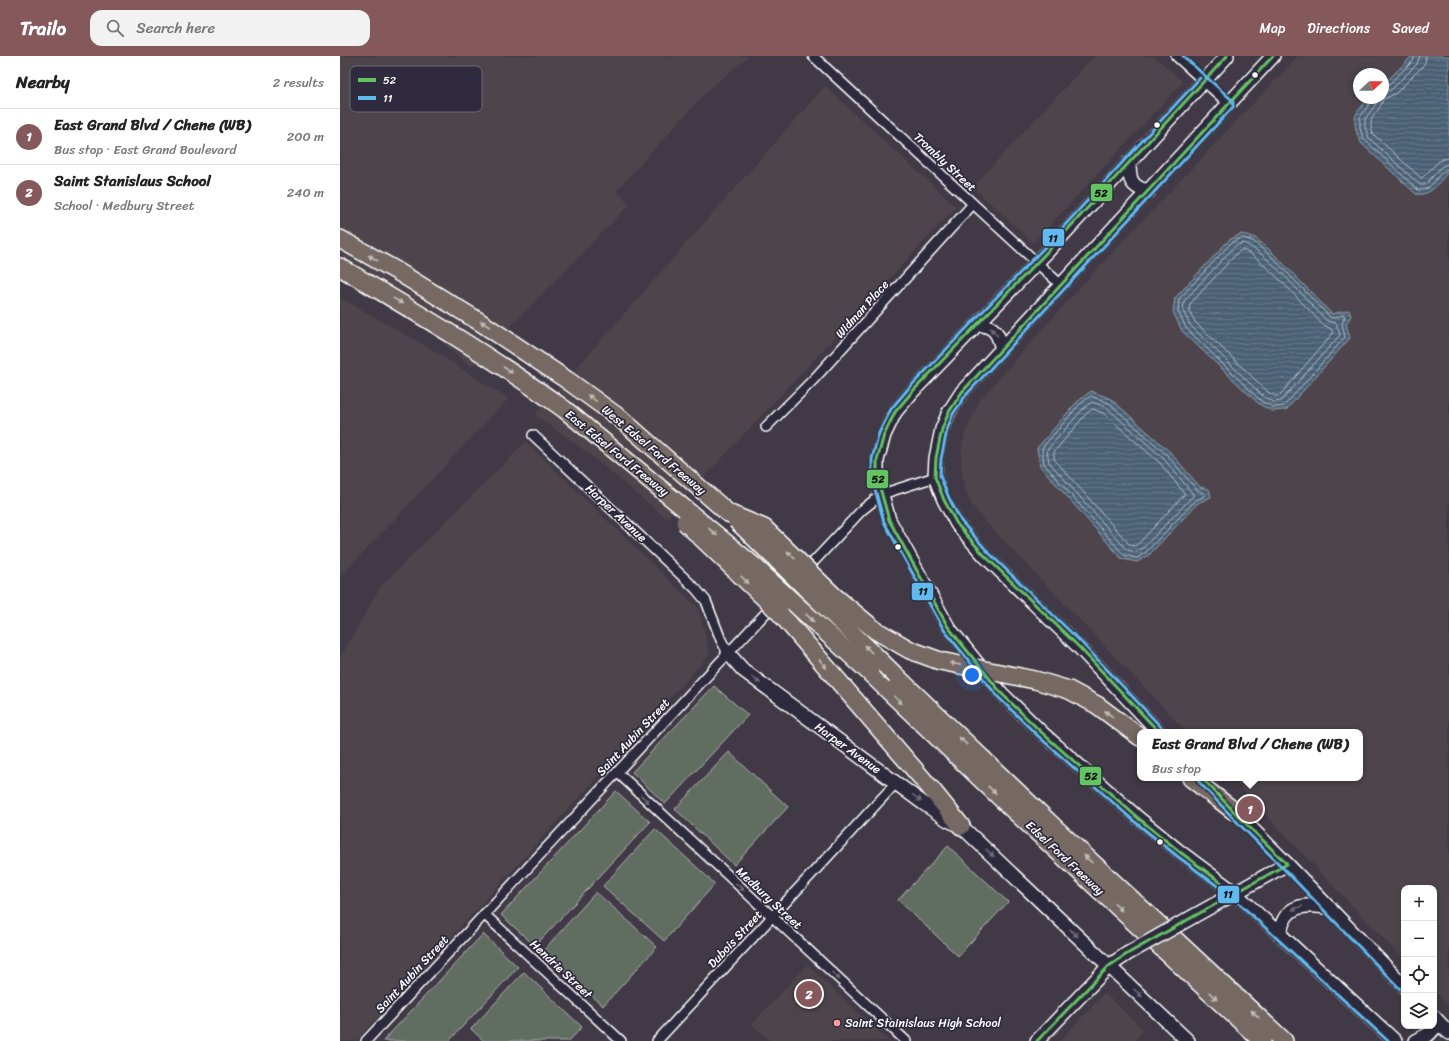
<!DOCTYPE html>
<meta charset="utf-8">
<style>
body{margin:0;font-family:Sriracha,sans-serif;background:#f2f2f2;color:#222}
.controls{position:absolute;right:12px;bottom:12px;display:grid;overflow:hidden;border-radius:8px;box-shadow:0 2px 6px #0003}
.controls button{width:36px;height:36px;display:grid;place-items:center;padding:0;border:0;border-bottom:1px solid #e0e0e0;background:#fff;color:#222;font:20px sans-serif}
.compass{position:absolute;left:1013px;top:12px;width:36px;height:36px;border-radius:50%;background:#fff;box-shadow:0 2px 6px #0003;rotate:69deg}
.you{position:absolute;left:632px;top:619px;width:14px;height:14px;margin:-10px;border:3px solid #fff;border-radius:50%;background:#1a73e8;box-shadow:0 0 0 6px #1a73e833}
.badge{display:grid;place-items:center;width:26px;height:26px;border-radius:50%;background:#85585c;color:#fff;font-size:13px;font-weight:700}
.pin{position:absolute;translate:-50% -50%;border:2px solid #fff;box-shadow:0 1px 4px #0006}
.popup{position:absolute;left:797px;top:673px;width:226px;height:52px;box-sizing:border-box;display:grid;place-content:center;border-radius:8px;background:#fff;filter:drop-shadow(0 1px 3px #0005);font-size:13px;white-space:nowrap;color:#767676}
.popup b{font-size:15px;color:#222}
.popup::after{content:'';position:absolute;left:50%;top:100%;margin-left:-8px;border:8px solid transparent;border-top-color:#fff}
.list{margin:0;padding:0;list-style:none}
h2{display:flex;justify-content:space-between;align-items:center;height:52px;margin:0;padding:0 16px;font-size:17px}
h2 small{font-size:13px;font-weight:400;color:#767676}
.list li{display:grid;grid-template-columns:26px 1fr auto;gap:12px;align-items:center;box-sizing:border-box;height:56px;padding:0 16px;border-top:1px solid #e0e0e0}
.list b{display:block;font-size:15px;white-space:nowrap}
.list p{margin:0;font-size:13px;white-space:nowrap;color:#767676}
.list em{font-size:13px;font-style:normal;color:#767676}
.icon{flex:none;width:22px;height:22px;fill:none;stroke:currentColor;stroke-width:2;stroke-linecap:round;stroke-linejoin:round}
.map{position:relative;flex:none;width:1109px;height:985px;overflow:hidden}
header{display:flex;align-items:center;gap:24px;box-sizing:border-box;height:56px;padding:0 20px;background:#85585c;color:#fff}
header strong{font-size:19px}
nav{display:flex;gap:22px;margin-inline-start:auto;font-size:14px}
.search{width:280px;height:36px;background:#f2f2f2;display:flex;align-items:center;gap:10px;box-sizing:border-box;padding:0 14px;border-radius:12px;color:#767676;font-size:15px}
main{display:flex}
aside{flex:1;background:#fff}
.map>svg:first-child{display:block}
.built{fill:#4e454c;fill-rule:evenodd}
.green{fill:#616d61;stroke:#b0b6b0}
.water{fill:url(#water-rules);stroke:#92a0ac}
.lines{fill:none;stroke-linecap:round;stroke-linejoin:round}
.shore{stroke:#b7bfc8;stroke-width:1}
.street-casing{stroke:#fff;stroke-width:12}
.secondary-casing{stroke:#fff;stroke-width:16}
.highway-casing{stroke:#fff;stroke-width:20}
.street{stroke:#2f2a3d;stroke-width:9}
.secondary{stroke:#2f2a3d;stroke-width:13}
.highway{stroke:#766964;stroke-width:17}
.secondary-bridge-casing{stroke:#fff;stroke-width:16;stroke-linecap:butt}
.highway-bridge-casing{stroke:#fff;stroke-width:20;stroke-linecap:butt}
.secondary-bridge{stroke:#2f2a3d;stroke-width:13}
.highway-bridge{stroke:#766964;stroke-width:17}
.bus-1-casing{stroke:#2f2a3d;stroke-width:6}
.bus-2-casing{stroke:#2f2a3d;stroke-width:6}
.bus-1{stroke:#64c462;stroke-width:3}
.bus-2{stroke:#60baf0;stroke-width:3}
.oneway{fill:#c1bcb9}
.oneway2{fill:#6d6a77}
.bus-dot{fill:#fff;stroke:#2f2a3d;stroke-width:1.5}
.poi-dot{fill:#ff9aa2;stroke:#2f2a3d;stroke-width:1.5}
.labels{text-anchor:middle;stroke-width:3.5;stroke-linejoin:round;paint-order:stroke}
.street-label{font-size:12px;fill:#fff;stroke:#2f2a3d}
.poi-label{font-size:12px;fill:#fff;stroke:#2f2a3d;text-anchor:start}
.key{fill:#2f2a3d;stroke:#6d6a77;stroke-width:1}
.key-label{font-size:11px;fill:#fff}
.line-badge{stroke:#2f2a3d;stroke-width:1.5}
.pale-badge-label{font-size:11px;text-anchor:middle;font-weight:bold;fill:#111}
</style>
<header>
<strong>Trailo</strong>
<div class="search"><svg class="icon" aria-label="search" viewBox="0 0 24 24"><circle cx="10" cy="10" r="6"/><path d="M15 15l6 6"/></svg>Search here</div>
<nav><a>Map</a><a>Directions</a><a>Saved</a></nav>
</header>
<main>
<aside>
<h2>Nearby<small>2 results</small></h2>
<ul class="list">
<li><span class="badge">1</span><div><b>East Grand Blvd / Chene (WB)</b><p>Bus stop · East Grand Boulevard</p></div><em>200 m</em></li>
<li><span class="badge">2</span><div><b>Saint Stanislaus School</b><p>School · Medbury Street</p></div><em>240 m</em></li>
</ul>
</aside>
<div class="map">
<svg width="1109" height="985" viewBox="0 0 1109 985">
<defs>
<pattern id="water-rules" width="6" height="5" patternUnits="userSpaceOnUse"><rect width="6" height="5" fill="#4a6075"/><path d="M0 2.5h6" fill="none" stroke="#65788a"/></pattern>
</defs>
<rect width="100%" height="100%" fill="#413a46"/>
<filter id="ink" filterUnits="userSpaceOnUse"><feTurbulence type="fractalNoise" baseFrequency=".025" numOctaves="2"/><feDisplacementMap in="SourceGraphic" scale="8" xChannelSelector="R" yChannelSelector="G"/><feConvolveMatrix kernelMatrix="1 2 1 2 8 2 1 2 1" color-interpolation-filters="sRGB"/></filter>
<g filter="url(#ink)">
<path class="built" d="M0 0H409L367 35 276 135 290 148 131 311 0 198Z
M754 0H814L843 26 693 187 633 131Z
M958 0H1109V950L1094 935V832H1064V904L891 722H1020V676H847L643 463 630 446 624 428 621 410 622 391 626 374 640 344 741 230ZM1019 18H1043V42H1019Z
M485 30 616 151 326 462 239 390 195 359Z
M0 242 91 293 168 343 0 521Z
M186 386 358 552 370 598 16 985H0V602L41 530Z
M467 909 549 985H430L412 968Z
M764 937 804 974 794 985H720Z"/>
<path class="green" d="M374 630 408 659 325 748 292 716Z
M389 696 448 751 394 809 335 753Z
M276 735 310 766 195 890 161 859Z
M315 773 375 828 324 885 263 830Z
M608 790 668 846 618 900 558 844Z
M256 836 317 891 263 950 203 895Z
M143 878 178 911 109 985H43Z
M184 916 242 971 229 985H144L131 973Z"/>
<path class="water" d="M1072 0H1109V115C1099 126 1092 140 1076 138L1022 88C1017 81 1013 67 1016 59 1018 54 1024 48 1028 43L1029 42H1043V29Z
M901 178 914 181 932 196 992 258 1009 254 1011 260 1006 268 1010 282 946 354 932 355 919 348 842 275 833 256 835 242 889 184Z
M751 335 771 343 830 396 860 431 869 433 871 441 858 447 809 499 797 506 782 503 700 410 697 392 736 347Z"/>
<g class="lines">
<path class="shore" d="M1086 0 1085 7 1081 12 1055 38 1043 43C1039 60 1026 58 1033 78L1081 122 1083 121 1098 106 1103 103 1109 102
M1043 31 1047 30 1073 5 1075 0
M1043 36 1051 34 1077 8 1080 0
M1032 42 1031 46 1020 61V72L1023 82 1078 134C1094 136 1096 115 1109 113
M1037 42 1036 48 1025 63V71L1029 82 1080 129H1085L1102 110 1109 108
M902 182 913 185 930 199 990 261 994 262 1003 259 1005 260 1002 268 1005 281 944 350 933 351 921 345 846 272 838 255 839 243 891 187Z
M903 187C924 193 969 247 987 265L996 267 1000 279 941 345 934 346 924 341 850 269 843 255 844 245 894 191Z
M903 194C917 197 969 254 982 268L991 273 993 277 939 340H935L928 336 855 266 849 254 850 248 898 196Z
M751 340 769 347 827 399 857 434 865 438 864 440 855 445 806 496 797 502 784 499 704 408 702 392 738 350Z
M752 346 766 351 824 403 853 438V440L803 492 796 496 787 494 709 406 707 394 742 354Z
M753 353 763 357 820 407 845 438 799 487 795 490 790 489 714 403V396L746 358Z"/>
<defs>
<path id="street" d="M473 0 721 229
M836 0 889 48
M426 371 474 323 633 148
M193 379 356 533 366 545 381 584 388 597
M277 716 566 985
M144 858 281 985
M26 985 522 454 542 438 595 421
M317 985 556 727"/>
<path id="secondary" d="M887 0 706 197 572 336 555 356 544 379 537 404V421L549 464 608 571 662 638 701 676 798 762 840 796 895 837 1055 985
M789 106C789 122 790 132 809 135
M638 268C655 270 658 277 662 293
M388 597 403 614 583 747 608 764 621 770 848 985
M819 676 739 591 644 499 617 468 604 444 595 421 596 402 602 373 609 356 622 336 933 0
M888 749 947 808 1064 930
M854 860 947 808
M940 878C944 848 965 847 990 852
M1094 961 1109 977
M697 985 769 910 787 898
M1076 985 1089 978 1099 967"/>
<path id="highway" d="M0 183 55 214 140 266 227 324 281 363 388 457
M0 211C76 256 152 301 224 353
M440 557 592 734 621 770
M530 617 668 749 922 985
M556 620 715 772 944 985
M695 624 729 634 757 649 800 681
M851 722 894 755"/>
</defs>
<use href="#street" class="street-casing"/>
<use href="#secondary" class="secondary-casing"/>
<use href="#highway" class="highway-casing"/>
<use href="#street" class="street"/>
<use href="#secondary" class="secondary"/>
<use href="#highway" class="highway"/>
<defs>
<path id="secondary-bridge" d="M787 898 854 860"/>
<path id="highway-bridge" d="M224 353 414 510 530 617
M388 457 424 472 494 540 535 574 570 594 600 605 695 624
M396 464 556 620
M345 466 440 557"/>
</defs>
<use href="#secondary-bridge" class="secondary-bridge-casing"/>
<use href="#highway-bridge" class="highway-bridge-casing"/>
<use href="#secondary-bridge" class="secondary-bridge"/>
<use href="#highway-bridge" class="highway-bridge"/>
<defs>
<path id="bus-1" d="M887 0 706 197 572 336 555 356 544 379 537 404V421L549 464 608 571 662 638 701 676 798 762 840 796 895 837
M819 676 739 591 644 499 617 468 604 444 595 421 596 402 602 373 609 356 622 336 933 0
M697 985 769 910 787 898 947 808 901 763 862 722"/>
<path id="bus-2" d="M860 22 702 194 568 333 551 353 539 377 532 403V422L544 466 604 574 658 641 698 680 795 766 837 800 892 841 1048 985
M823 673 742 587 648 496 621 465 609 442 600 420 601 403 607 374 613 358 626 339 893 51V45L843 0
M858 725 898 767 943 812 1060 933"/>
</defs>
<use href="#bus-1" class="bus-1-casing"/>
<use href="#bus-2" class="bus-2-casing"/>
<use href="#bus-1" class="bus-1"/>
<use href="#bus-2" class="bus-2"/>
</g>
<defs><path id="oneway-solid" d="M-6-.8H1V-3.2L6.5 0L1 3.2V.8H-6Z"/></defs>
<g class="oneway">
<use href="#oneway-solid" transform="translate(33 202) rotate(-150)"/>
<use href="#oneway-solid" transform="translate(58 245) rotate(31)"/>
<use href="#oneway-solid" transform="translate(145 268) rotate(-147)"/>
<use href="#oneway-solid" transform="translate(168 314) rotate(33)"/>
<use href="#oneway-solid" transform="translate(252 342) rotate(-144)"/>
<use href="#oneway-solid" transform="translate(373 476) rotate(40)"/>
<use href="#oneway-solid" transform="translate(451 499) rotate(-136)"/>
<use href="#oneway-solid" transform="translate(405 524) rotate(44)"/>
<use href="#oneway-solid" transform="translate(470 562) rotate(43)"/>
<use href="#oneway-solid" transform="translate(528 593) rotate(-136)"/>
<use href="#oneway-solid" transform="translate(483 608) rotate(50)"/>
<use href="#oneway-solid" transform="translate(615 608) rotate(-169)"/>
<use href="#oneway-solid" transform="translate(558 644) rotate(44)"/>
<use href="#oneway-solid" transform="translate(769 658) rotate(-143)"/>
<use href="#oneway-solid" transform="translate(623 685) rotate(-136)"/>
<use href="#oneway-solid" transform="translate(652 734) rotate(44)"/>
<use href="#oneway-solid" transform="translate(748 803) rotate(-137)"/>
<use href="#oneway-solid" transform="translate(778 851) rotate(43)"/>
<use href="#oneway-solid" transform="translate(873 940) rotate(43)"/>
<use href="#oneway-solid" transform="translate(915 958) rotate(-137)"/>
</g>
<g class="oneway2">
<use href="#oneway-solid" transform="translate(654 276) rotate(-132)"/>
<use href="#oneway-solid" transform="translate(416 624) rotate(36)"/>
<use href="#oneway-solid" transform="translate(577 742) rotate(36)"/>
<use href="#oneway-solid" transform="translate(305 743) rotate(43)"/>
<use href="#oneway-solid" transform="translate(650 797) rotate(43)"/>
<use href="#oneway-solid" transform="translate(400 831) rotate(43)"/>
<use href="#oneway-solid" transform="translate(957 852) rotate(159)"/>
<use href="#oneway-solid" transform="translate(734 877) rotate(43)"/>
<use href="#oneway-solid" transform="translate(496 920) rotate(43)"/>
<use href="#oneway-solid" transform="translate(798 937) rotate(43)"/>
</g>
</g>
<g class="bus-dot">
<circle cx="915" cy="19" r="3.5"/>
<circle cx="817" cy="69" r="3.5"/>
<circle cx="558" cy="491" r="3.5"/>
<circle cx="820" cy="786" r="3.5"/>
</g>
<circle class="poi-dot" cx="497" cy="967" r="4"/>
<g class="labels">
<g class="street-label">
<text transform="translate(605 106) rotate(43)" y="4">Trombly Street</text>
<text transform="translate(522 253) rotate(-48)" y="4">Widman Place</text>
<text transform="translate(314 394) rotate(40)" y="4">West Edsel Ford Freeway</text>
<text transform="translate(277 397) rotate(39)" y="4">East Edsel Ford Freeway</text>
<text transform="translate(276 457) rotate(43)" y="4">Harper Avenue</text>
<text transform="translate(293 681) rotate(-47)" y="4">Saint Aubin Street</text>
<text transform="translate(508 692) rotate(36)" y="4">Harper Avenue</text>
<text transform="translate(725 802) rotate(43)" y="4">Edsel Ford Freeway</text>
<text transform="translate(429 842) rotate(43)" y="4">Medbury Street</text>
<text transform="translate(395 883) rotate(-47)" y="4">Dubois Street</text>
<text transform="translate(221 913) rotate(43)" y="4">Hendrie Street</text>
<text transform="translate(72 918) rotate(-47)" y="4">Saint Aubin Street</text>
</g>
<g class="poi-label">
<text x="505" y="971">Saint Stainislaus High School</text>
</g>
</g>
<rect x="10" y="10" width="132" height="46" rx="6" class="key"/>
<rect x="18" y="22" width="18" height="4" fill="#64c462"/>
<rect x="18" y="40" width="18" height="4" fill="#60baf0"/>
<g class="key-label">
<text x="43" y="28">52</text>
<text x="43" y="46">11</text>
</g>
<g class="line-badge">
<rect x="750" y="127" width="23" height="19" rx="4" fill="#64c462"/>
<rect x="702" y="172" width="23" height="19" rx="4" fill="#60baf0"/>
<rect x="526" y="413" width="23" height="20" rx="4" fill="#64c462"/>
<rect x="571" y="526" width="23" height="19" rx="4" fill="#60baf0"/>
<rect x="739" y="710" width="23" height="20" rx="4" fill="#64c462"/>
<rect x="877" y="829" width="23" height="19" rx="4" fill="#60baf0"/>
</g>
<g class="pale-badge-label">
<text x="761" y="141">52</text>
<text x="713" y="186">11</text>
<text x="538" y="427">52</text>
<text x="583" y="539">11</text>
<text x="751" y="724">52</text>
<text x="888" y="842">11</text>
</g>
</svg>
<div class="controls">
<button>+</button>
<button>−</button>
<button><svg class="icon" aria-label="locate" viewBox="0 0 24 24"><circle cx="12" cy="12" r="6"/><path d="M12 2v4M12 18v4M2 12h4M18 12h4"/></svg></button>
<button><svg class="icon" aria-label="layers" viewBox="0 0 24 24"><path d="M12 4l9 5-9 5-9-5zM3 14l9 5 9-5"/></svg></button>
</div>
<svg class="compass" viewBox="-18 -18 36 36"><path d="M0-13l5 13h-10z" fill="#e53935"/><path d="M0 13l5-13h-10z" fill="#767676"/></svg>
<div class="you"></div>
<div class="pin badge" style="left:910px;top:753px">1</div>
<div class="popup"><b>East Grand Blvd / Chene (WB)</b>Bus stop</div>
<div class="pin badge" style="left:469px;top:938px">2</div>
</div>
</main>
